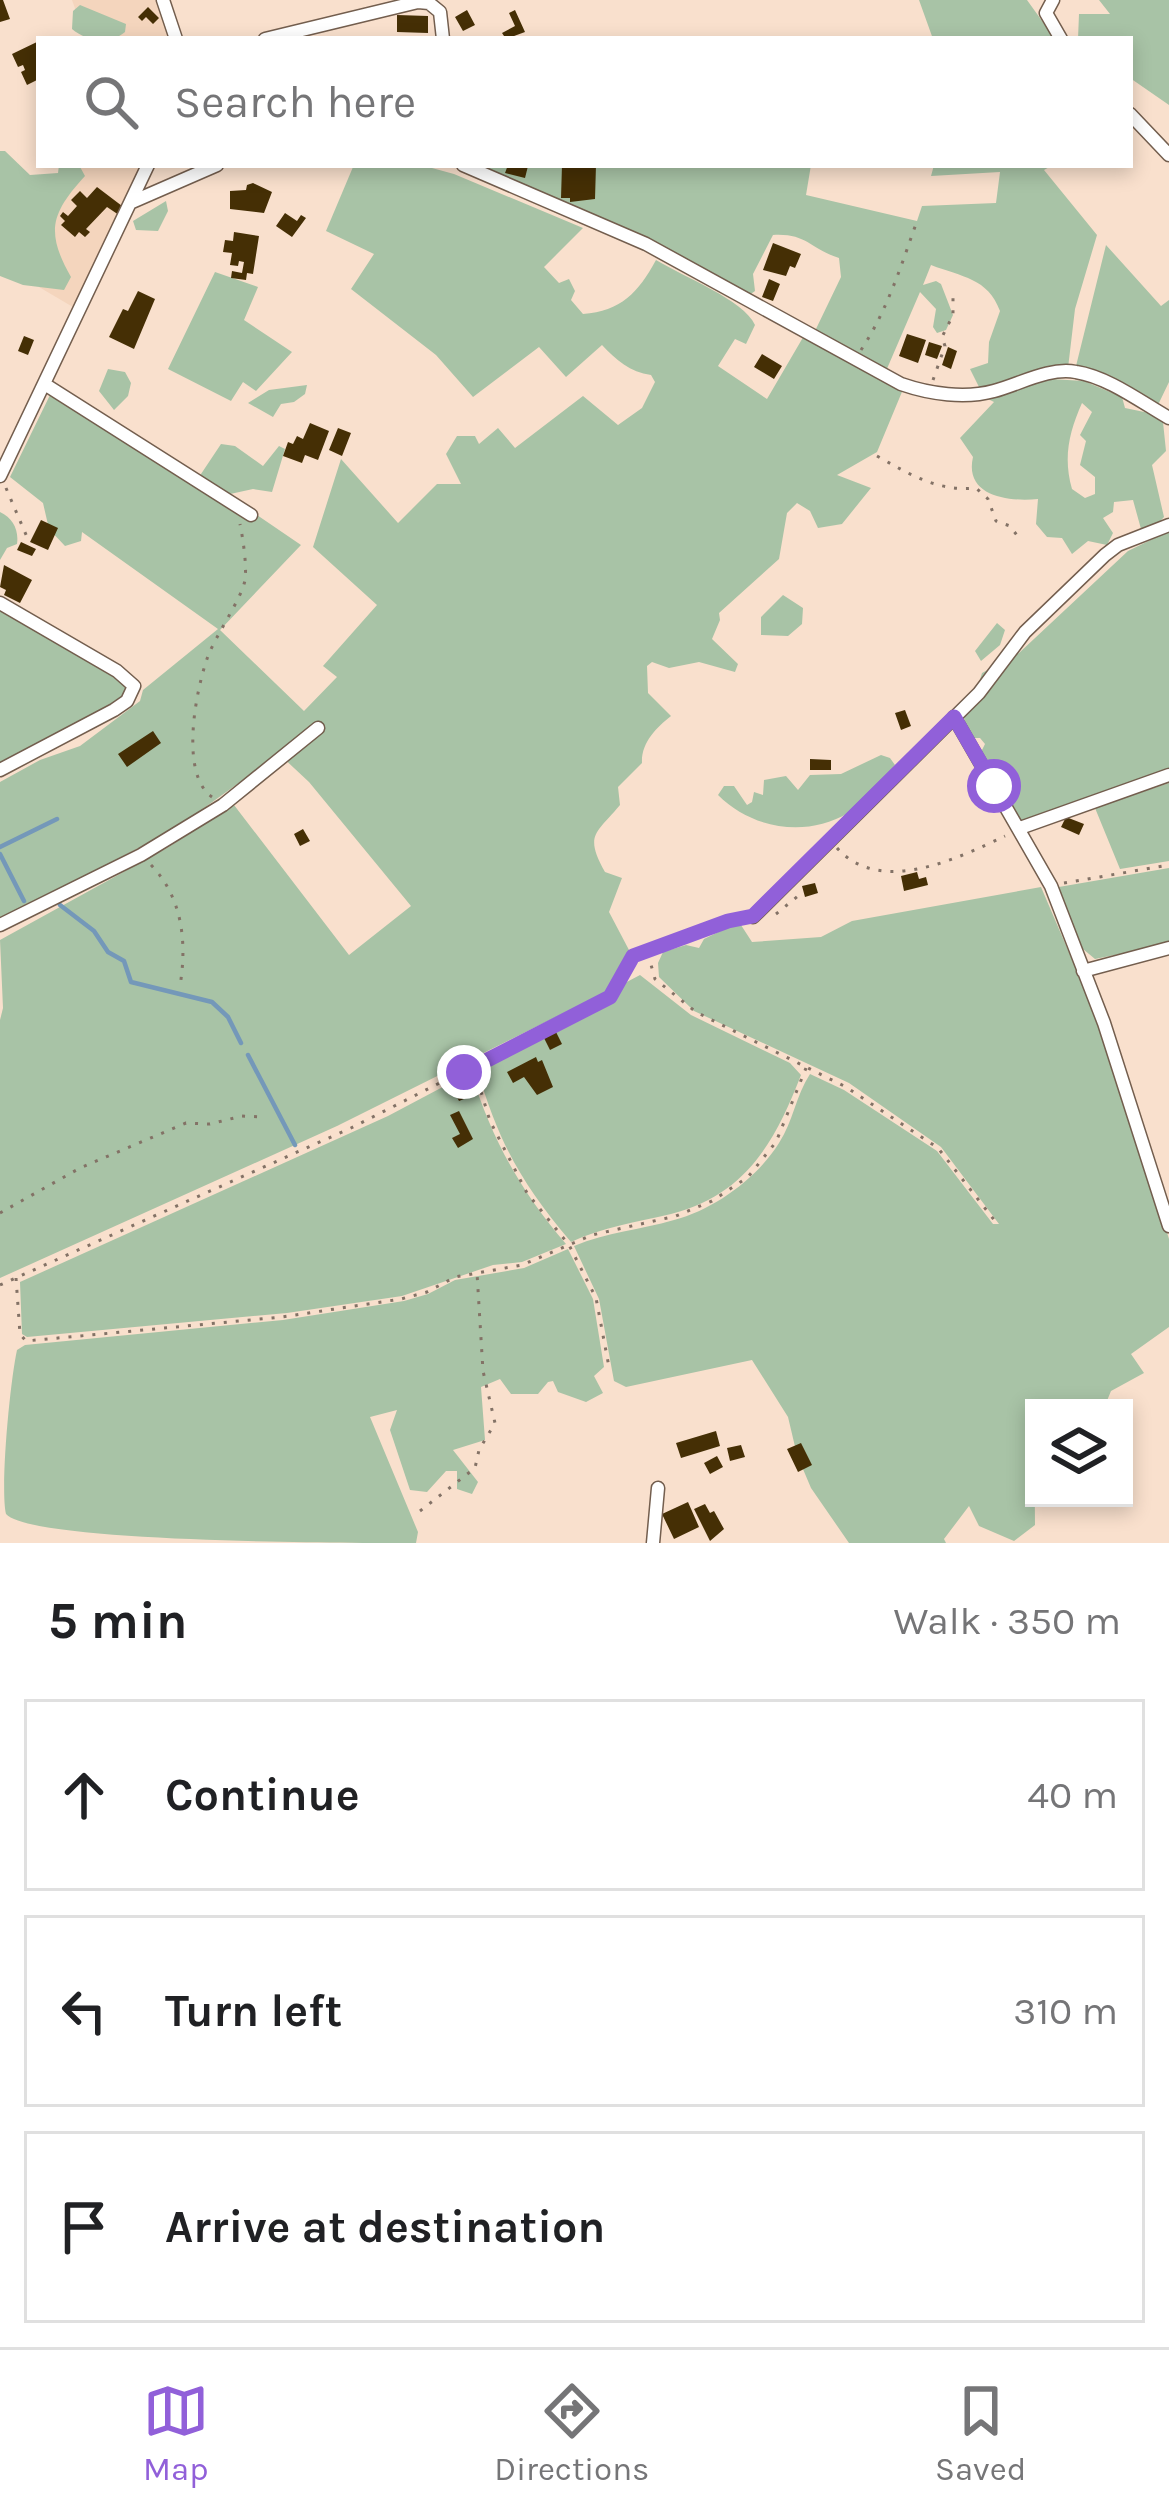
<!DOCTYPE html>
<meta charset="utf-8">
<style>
body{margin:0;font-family:Karla,sans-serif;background:#f2f2f2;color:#202124}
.controls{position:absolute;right:36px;bottom:36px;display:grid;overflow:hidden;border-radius:0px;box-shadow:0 6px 18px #0003}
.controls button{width:108px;height:108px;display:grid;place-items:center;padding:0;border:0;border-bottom:3px solid #e0e0e0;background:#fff;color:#202124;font:60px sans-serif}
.stop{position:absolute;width:36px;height:36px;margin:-27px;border:9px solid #9160d9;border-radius:50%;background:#fff}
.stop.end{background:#9160d9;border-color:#fff;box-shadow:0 3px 12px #0008}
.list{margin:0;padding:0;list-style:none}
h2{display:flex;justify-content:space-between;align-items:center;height:156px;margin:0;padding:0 48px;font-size:51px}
h2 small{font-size:39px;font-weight:400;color:#757577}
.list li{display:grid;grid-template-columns:78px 1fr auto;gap:36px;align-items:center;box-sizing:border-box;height:192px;margin:0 24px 24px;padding:0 24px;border:3px solid #e0e0e0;border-radius:0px}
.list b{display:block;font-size:45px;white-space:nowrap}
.list em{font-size:39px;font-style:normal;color:#757577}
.icon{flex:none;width:66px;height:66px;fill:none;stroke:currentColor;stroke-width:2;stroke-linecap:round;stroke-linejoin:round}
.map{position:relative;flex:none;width:1169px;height:1543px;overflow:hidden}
.search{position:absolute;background:#fff;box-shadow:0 6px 18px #0003;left:36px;right:36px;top:36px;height:132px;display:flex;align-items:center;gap:30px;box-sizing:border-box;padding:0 42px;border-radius:0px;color:#757577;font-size:45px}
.sheet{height:804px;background:#fff}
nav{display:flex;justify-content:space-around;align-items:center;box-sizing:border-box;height:168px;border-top:3px solid #e0e0e0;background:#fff;font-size:33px;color:#757577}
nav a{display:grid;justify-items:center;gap:6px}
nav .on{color:#9160d9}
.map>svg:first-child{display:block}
.built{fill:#f4d5bd}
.green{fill:#a8c3a6;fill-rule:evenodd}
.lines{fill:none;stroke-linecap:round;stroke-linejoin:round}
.stream{stroke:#7498b9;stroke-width:4.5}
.building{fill:#452f05}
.street-casing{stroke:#735e4e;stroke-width:15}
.path{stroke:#837266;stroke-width:3;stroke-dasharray:3 9;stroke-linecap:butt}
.street{stroke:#fff;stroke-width:12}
.route{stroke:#9160d9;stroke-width:15}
</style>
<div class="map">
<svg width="1169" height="1543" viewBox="0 0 1169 1543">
<rect width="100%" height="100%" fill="#f9e0cd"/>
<path class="built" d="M72 0H158L172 39H86Z
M79 165H143L78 310 39 287 42 210 84 176Z"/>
<path class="green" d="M919 0H1027L1055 39H933Z
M1099 0H1169V105L1130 78V39H1078L1079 14H1110Z
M80 5 126 24 125 32C109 45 86 41 72 29L73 11Z
M0 151H5L30 175 58 173 59 165H79L85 176C50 214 46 233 71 277L64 290 23 285 0 276Z
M458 165H811L806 195 917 221 922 206 996 203 1000 172 931 176 934 165H1053L1044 170 1097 235 1075 309 1068 368 1012 391 1051 379 1084 381 1122 397 1125 408 1154 414 1163 422 1166 451 1152 465 1164 517 1155 527 1141 529 1133 500 1114 502 1113 512 1103 518 1113 533 1107 545 1088 541 1072 554 1062 538 1047 537 1036 524 1038 499C1008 502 964 496 973 457L960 438 994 402 984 397 970 369 988 363 989 342 1000 311C988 278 962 277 931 265L923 285 936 281 941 284 953 315 946 330 937 333 933 327 936 309 920 292 886 371 815 331 841 277 839 258C810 249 807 233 773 235L753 274 755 291 748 296ZM1082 403 1092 412 1080 435 1086 441 1080 465 1095 477V494L1085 498 1072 489C1063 458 1069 432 1082 403Z
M353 167 432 168 454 174 583 228 544 267 559 283 569 279 575 291 571 300 583 314C621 311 638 293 656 260 682 276 744 300 755 325L746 344 735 339 718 366 767 399 805 334 904 387 877 452 837 475 871 488 842 524 818 528 810 511 797 503 787 513 779 559 719 613 720 620 712 639 738 664 735 672 699 662 669 668 652 662 647 666 648 693 671 716C656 728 641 743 642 763L618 787 620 805C596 834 584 834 605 872L622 878 609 912 629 950 606 992 337 1126 0 1278V1020L3 1008 0 940 167 848 234 805 349 955 411 906 309 782 279 754 175 829 0 920V782L40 760 80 746 140 701 143 690 218 629 82 532 81 541 65 546 49 529 43 503 10 477 50 395 251 521 257 515 301 545 220 630 304 711 337 677 323 666 377 605 313 547 341 459 398 523 437 484H461L446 454 457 436H475L479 444 498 428 515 448 583 396 618 425 642 408 655 382 651 375C630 372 616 360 602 345L566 377 539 347 473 397 436 355 351 289 374 254 326 231Z
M166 201 168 211 158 231 136 230 133 221Z
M1106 245 1161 306 1169 300V382L1157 407 1104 376 1076 366Z
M215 272 258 287 244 320 292 352 256 391 243 382 231 401 168 369Z
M108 369 125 372 131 383 128 396 114 410 99 391Z
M307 385 305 394 294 402 281 404 273 417 248 403 269 390Z
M221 444 235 446 263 466 279 446 285 449 272 492 253 489 221 496 199 477Z
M0 512C13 518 19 530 17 544L7 548 0 560Z
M1169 531V772L1018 822 980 754 985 744 980 738H969L964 718 972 706 982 673 1019 653 1128 551Z
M783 595 803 608 802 624 788 636 761 635V617Z
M0 611 131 685 129 697 0 770Z
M997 623 1005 630 1000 645 981 661 975 651Z
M881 755 890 758 895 765C881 781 866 803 848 813 806 838 752 829 718 795L724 786H734L747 805 752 802 754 792 763 795 764 780 786 776 798 790 810 775 841 774Z
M1169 783V861L1120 869 1095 808Z
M1169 868V944L1095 959 1083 949 1053 888Z
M1041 887 1103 1032 1169 1239V1327L1131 1354 1144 1373 1111 1391 1104 1408H1034L1035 1525 1014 1541 979 1526 969 1506 944 1539 946 1543H849L811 1488 797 1455 788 1417 752 1360 626 1387 614 1381 599 1299 574 1246C607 1232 640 1230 674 1220 715 1209 757 1178 779 1143 793 1122 796 1095 810 1074L844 1090 937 1151 993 1224H999L941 1147 849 1083 694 1011 659 977 658 963 663 952 686 945 699 948 704 939 739 922 752 942 821 937 852 921Z
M640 975 691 1015 790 1063 801 1075C775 1142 746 1195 671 1214 636 1222 603 1227 571 1242 521 1183 499 1143 477 1069L610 1001 623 984Z
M471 1072C492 1140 520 1190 566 1244L522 1262 493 1265 402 1296 287 1313 27 1337 22 1334 20 1282 388 1116Z
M568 1249 593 1299 604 1367 594 1376 603 1393 586 1402 558 1392 553 1381 548 1382 538 1394H511L500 1379 481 1387 485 1440 453 1450 478 1482 472 1494 457 1489V1471H446L427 1492 410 1490 390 1430 397 1410 370 1417 418 1532 416 1543C354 1543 32 1543 6 1514 0 1488 10 1382 17 1350L25 1345 283 1320 404 1301 428 1294 455 1280 524 1268Z"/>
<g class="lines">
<path class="stream" d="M0 847 57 819
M0 854 24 901
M60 905 94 931 108 952 124 961 131 982 212 1002 228 1017 241 1043
M248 1055 295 1145"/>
</g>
<path class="building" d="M0 0H3L10 19 0 22Z
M148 7 159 18 153 24 146 17 142 21 138 17Z
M467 10 475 25 463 31 455 17Z
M515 10 525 32 506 39 502 33 515 26 509 13Z
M397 15 428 16V33L397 32Z
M39 41V79L27 85 21 72 25 70 23 65 18 67 12 54Z
M508 165 528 166 525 178 505 173Z
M562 165H596L595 199 570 202V198H561Z
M253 183 272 192 264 213 230 209V191L246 190 247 185Z
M97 187 126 209 119 215 107 207 86 229 90 232 85 237 79 232 75 237 61 225 65 221 60 216 63 212 68 216 77 206 71 200 80 191 87 198Z
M285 213 297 221 301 215 306 218 292 237 276 226Z
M234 232 259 236 253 274 247 273 246 280 231 278 232 271 242 273 244 262 239 261 238 266 230 265 232 253 223 252 225 240 233 241Z
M773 243 801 254 795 268 790 266 786 276 763 270Z
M769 279 780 284 773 301 762 297Z
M138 291 155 299 134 349 109 337 123 309 128 311Z
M907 334 926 340 918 363 899 356Z
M24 336 34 340 28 355 18 351Z
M929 342 942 346 937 359 925 355Z
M948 347 957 351 951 369 942 365Z
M762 354 782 366 774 379 754 367Z
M310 423 329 431 318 460 305 455 302 463 283 456 288 442 293 444 297 436 303 439Z
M338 428 351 433 342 456 329 450Z
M41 520 58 528 48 550 30 542Z
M21 542 36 549 32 556 17 550Z
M4 565 32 580 20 603 4 595 6 590 0 587Z
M905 710 911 726 901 730 895 713Z
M153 731 161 743 127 767 118 754Z
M810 759 831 760V770H810Z
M1066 817 1084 824 1079 835 1061 827Z
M303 829 310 841 300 846 294 834Z
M917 872 919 879 926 877 928 885 904 891 901 876Z
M815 883 818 893 805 897 802 886Z
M553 1026 562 1044 550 1050 541 1032Z
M536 1057 538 1062 542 1060 553 1087 537 1095 524 1077 513 1083 507 1072Z
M463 1085 469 1097 459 1101 453 1089Z
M459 1111 473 1139 458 1148 452 1138 460 1134 450 1115Z
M716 1431 720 1446 681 1458 676 1443Z
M801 1443 812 1465 798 1472 787 1449Z
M741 1445 745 1457 730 1461 727 1448Z
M717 1456 723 1467 710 1474 704 1463Z
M688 1502 699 1527 674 1539 662 1514Z
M705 1504 710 1513 714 1511 724 1529 710 1541 694 1509Z"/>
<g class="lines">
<defs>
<path id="street" d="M163 0 176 39
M1053 0 1046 13 1061 39
M265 39 418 2 429 3 440 12 443 39
M1130 114 1169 155
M463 165 646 244 901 384C930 394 965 399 994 391 1020 384 1049 367 1076 372 1108 377 1141 402 1169 418
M132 202 217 165
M46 385 251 515
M0 476 148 165
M0 603 117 671 134 686 127 701 114 710 0 770
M954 717 1051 886 1104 1023 1169 1226
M1020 828 1169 775
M753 917 979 693 1025 632 1105 555 1118 545 1169 525
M0 925 141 855 223 805 318 728
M1083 971 1169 948
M653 1543 658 1488"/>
</defs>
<use href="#street" class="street-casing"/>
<path class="path" d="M861 350C887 311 901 266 917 221
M933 380 945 346 942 337 953 315V297
M877 456C909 474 938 492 976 488L988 499 996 521 1010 526 1019 538
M6 488 27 537
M212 797C179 774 196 689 208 656 216 635 242 598 245 580 247 565 243 539 240 524
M837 848C880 896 957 859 1005 836
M151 865C183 898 187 943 180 986
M1064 883 1169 865
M776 914 798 896
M648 954 655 979 696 1012 846 1087 938 1148 995 1221
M474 1069 490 1121 527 1193 569 1245 596 1298 609 1367
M0 1213 80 1168 186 1123 210 1124 242 1116 263 1117
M16 1278 20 1334 26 1341 282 1317 401 1299 427 1292 455 1277 522 1265 592 1235 676 1216 712 1201 748 1177 776 1142 806 1068
M0 1285 351 1128 609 997 633 956 743 918
M420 1511 475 1468 479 1450 495 1423 483 1371 477 1273"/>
<use href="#street" class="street"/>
</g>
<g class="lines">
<path class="route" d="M464 1072 610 997 633 956 728 921 753 916 954 717 994 786"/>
</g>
</svg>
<div class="controls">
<button><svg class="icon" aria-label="layers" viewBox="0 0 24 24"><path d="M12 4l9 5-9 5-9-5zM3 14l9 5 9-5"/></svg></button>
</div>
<div class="stop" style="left:994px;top:786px"></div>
<div class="stop end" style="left:464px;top:1072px"></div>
<div class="search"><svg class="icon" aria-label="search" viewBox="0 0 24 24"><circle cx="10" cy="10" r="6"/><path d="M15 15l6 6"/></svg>Search here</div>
</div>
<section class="sheet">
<h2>5 min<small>Walk · 350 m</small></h2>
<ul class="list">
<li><svg class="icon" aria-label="ahead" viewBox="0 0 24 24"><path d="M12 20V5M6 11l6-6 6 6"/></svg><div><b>Continue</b></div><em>40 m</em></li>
<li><svg class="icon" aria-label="left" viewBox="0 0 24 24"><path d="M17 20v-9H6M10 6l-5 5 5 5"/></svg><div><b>Turn left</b></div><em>310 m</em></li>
<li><svg class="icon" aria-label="arrive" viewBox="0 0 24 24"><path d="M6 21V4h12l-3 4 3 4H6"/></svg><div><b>Arrive at destination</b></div></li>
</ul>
</section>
<nav>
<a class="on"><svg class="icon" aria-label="map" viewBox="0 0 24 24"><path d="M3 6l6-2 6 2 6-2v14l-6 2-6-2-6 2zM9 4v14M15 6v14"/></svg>Map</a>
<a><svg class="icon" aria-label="directions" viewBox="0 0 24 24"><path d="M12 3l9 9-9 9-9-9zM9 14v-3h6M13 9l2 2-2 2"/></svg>Directions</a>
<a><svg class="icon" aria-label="saved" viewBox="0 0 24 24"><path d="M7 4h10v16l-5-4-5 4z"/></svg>Saved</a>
</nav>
